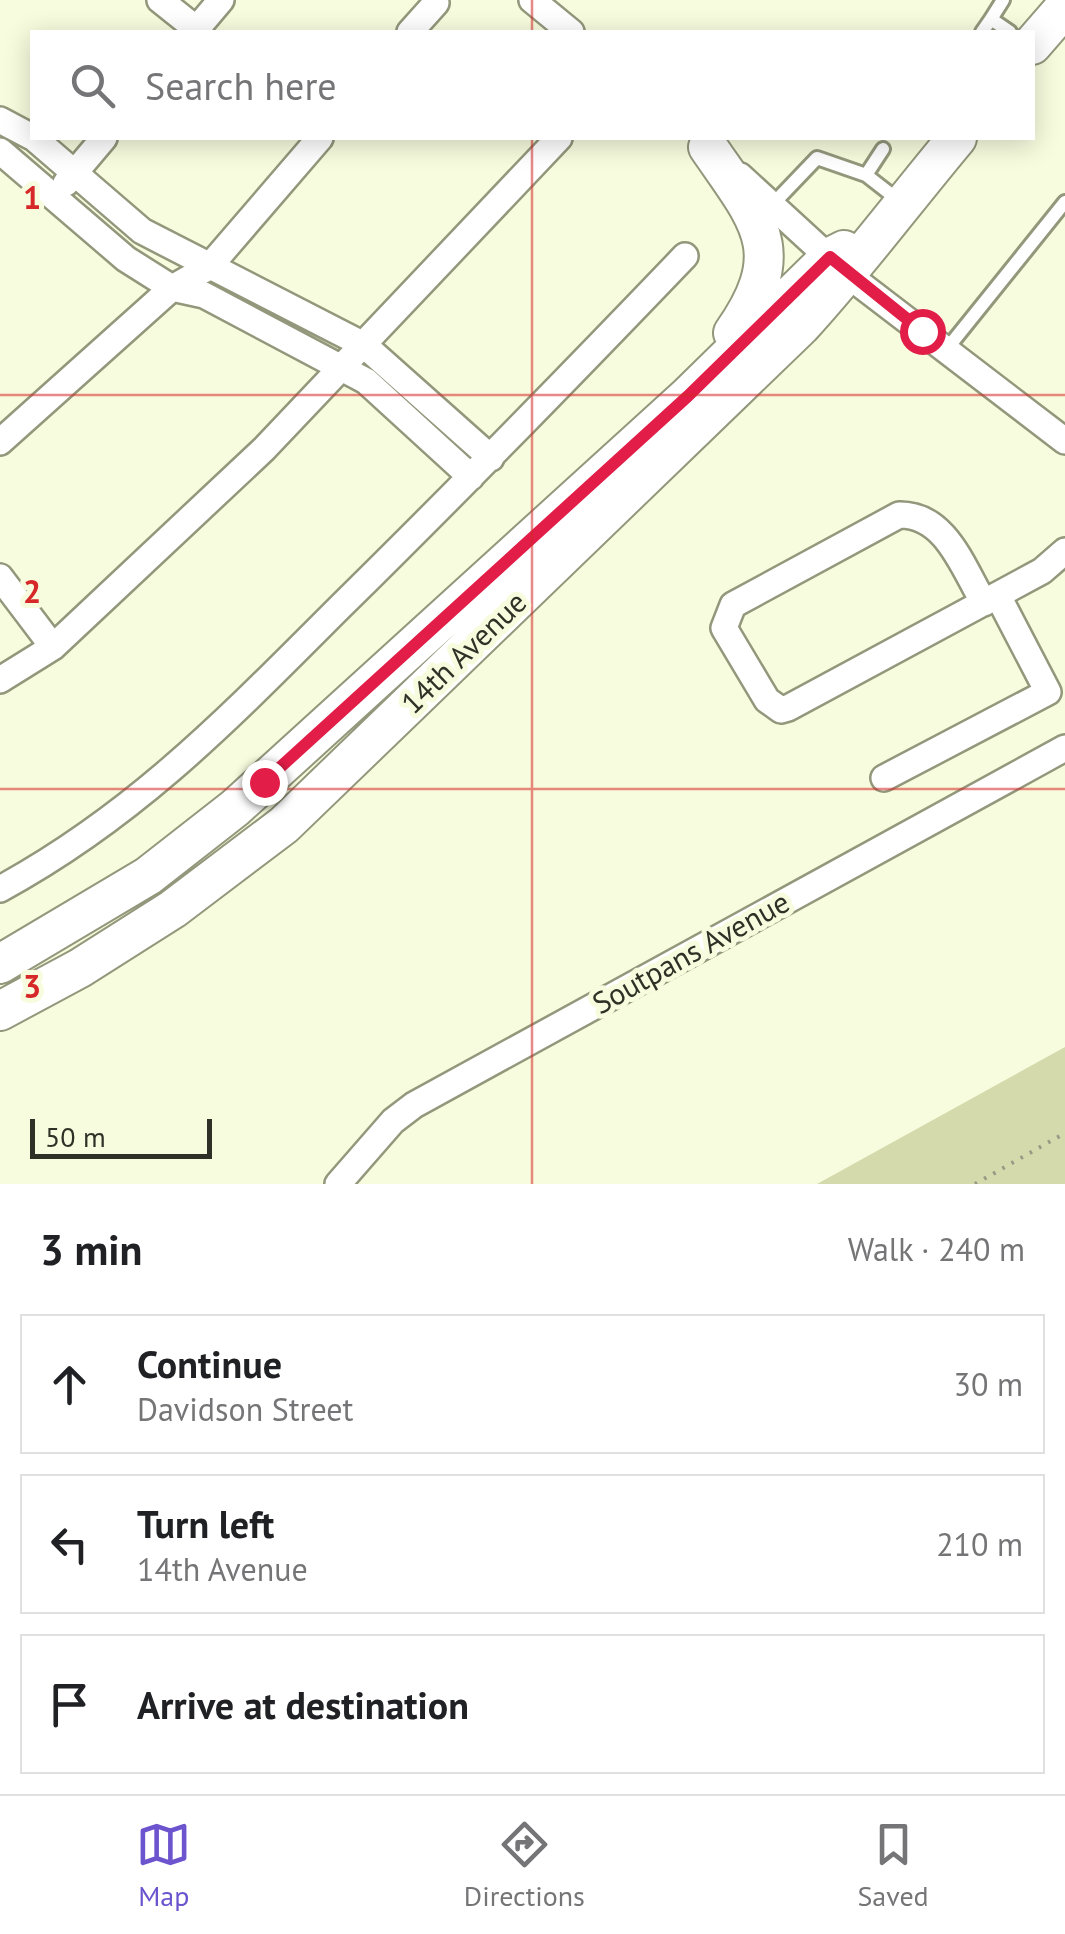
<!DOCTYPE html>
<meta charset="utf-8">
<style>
body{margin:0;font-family:"PT Sans",sans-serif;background:#f2f2f2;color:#202124}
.scale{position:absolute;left:30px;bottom:25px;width:182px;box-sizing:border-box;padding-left:10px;border:5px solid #303126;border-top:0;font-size:28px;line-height:35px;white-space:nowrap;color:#303126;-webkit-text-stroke:8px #f8fcde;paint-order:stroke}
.stop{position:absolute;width:30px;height:30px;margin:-22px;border:8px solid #e11d48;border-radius:50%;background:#fff}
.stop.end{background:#e11d48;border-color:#fff;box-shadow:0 2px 10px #0008}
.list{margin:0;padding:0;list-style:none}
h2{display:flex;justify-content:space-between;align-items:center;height:130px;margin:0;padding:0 40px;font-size:42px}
h2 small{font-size:32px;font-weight:400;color:#757577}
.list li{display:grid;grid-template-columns:65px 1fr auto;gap:30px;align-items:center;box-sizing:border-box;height:140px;margin:0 20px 20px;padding:0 20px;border:2px solid #e0e0e0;border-radius:0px}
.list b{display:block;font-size:38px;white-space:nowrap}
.list p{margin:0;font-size:32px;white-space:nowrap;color:#757577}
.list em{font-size:32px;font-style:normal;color:#757577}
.icon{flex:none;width:55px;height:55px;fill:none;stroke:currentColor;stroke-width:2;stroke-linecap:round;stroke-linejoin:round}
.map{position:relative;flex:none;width:1065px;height:1184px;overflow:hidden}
.search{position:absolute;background:#fff;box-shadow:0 5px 25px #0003;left:30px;right:30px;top:30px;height:110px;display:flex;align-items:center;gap:25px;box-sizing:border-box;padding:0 35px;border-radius:0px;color:#757577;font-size:38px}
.sheet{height:610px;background:#fff}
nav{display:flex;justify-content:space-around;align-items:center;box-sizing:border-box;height:140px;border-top:2px solid #e0e0e0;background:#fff;font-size:28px;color:#757577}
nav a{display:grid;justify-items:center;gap:5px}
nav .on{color:#6b54ce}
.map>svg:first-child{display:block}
.green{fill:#d4daac}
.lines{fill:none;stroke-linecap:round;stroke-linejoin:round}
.service-casing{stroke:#93977b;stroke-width:18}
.minor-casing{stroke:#93977b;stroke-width:30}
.secondary-casing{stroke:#93977b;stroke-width:42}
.path{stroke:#979a85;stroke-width:4;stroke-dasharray:2.5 8;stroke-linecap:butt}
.service{stroke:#fff;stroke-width:12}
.minor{stroke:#fff;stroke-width:25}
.secondary{stroke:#fff;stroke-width:38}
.route{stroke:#e11d48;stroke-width:12}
.grid{fill:none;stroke:#d62828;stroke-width:2.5;stroke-opacity:0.55}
.labels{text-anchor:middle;stroke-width:10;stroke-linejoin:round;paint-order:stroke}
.street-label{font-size:30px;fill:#303126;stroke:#f8fcde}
.grid-label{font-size:32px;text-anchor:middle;font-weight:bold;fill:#d62828;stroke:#f8fcde;stroke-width:10;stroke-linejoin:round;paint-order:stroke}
</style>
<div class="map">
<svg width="1065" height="1184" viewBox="0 0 1065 1184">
<rect width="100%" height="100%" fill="#f8fcde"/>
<path class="green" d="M1065 1047V1184H817Z"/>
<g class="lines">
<defs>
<path id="service" d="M991 19 1003 0
M982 32 991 19 1010 32
M866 175 883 149
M773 204 817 158 866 175 902 203
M946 350 1065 202"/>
<path id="minor" d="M160 0 200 32
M532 0 571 32
M194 32 221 0
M410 32 436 3
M0 120 32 137
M34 138 142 231 364 345 491 458
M0 151 126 259 172 288 204 295 366 381 471 477
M740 176 848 275 1065 441
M66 183 104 138
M0 442 172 288 209 267 320 138
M0 577 53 647
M984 603C963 568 946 514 899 515L733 605 724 628 767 700 781 710 788 708 1042 571 1065 551
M0 680 53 647 264 449 559 138
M884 778 1048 692 998 596
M0 889C136 815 230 717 338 609 456 493 571 375 685 256
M338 1184 393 1121 414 1105 1065 748"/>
<path id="secondary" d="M1032 45 1065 7
M708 147C758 220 791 250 733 333
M0 964 148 876 235 808 688 396 830 257 844 250
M0 1011 80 968 173 909 284 825 801 326C856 266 905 200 957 138"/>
</defs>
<use href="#service" class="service-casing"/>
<use href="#minor" class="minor-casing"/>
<use href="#secondary" class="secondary-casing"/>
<path class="path" d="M975 1184 1065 1133"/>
<use href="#service" class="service"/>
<use href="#minor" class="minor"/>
<use href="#secondary" class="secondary"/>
</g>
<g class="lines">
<path class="route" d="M264 782 688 396 830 257 922 331"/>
</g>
<path class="grid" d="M532 0V32M532 138V1184M0 395H1065M0 789H1065"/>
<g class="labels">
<g class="street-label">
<text transform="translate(464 653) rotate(-44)" y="10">14th Avenue</text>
<text transform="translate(691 953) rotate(-29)" y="10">Soutpans Avenue</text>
</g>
</g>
<g class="grid-label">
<text x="32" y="209">1</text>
<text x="32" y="603">2</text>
<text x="32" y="998">3</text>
</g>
</svg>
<div class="scale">50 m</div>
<div class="stop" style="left:922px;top:331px"></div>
<div class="stop end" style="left:264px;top:782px"></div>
<div class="search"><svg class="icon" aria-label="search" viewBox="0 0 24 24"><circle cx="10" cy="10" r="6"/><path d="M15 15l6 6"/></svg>Search here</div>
</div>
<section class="sheet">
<h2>3 min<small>Walk · 240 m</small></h2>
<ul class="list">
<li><svg class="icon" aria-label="ahead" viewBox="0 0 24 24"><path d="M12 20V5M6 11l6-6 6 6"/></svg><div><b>Continue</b><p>Davidson Street</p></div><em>30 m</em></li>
<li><svg class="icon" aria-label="left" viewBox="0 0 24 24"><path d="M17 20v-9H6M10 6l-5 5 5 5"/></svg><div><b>Turn left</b><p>14th Avenue</p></div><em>210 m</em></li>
<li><svg class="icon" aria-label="arrive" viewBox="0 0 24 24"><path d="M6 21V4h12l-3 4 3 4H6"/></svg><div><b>Arrive at destination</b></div></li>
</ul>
</section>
<nav>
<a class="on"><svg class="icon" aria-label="map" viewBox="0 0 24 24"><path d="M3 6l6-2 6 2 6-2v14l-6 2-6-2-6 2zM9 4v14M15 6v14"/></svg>Map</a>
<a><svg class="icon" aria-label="directions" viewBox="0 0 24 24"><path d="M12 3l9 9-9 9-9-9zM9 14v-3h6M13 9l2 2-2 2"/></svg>Directions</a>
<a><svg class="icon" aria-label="saved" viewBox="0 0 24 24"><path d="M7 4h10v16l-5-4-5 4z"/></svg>Saved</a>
</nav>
